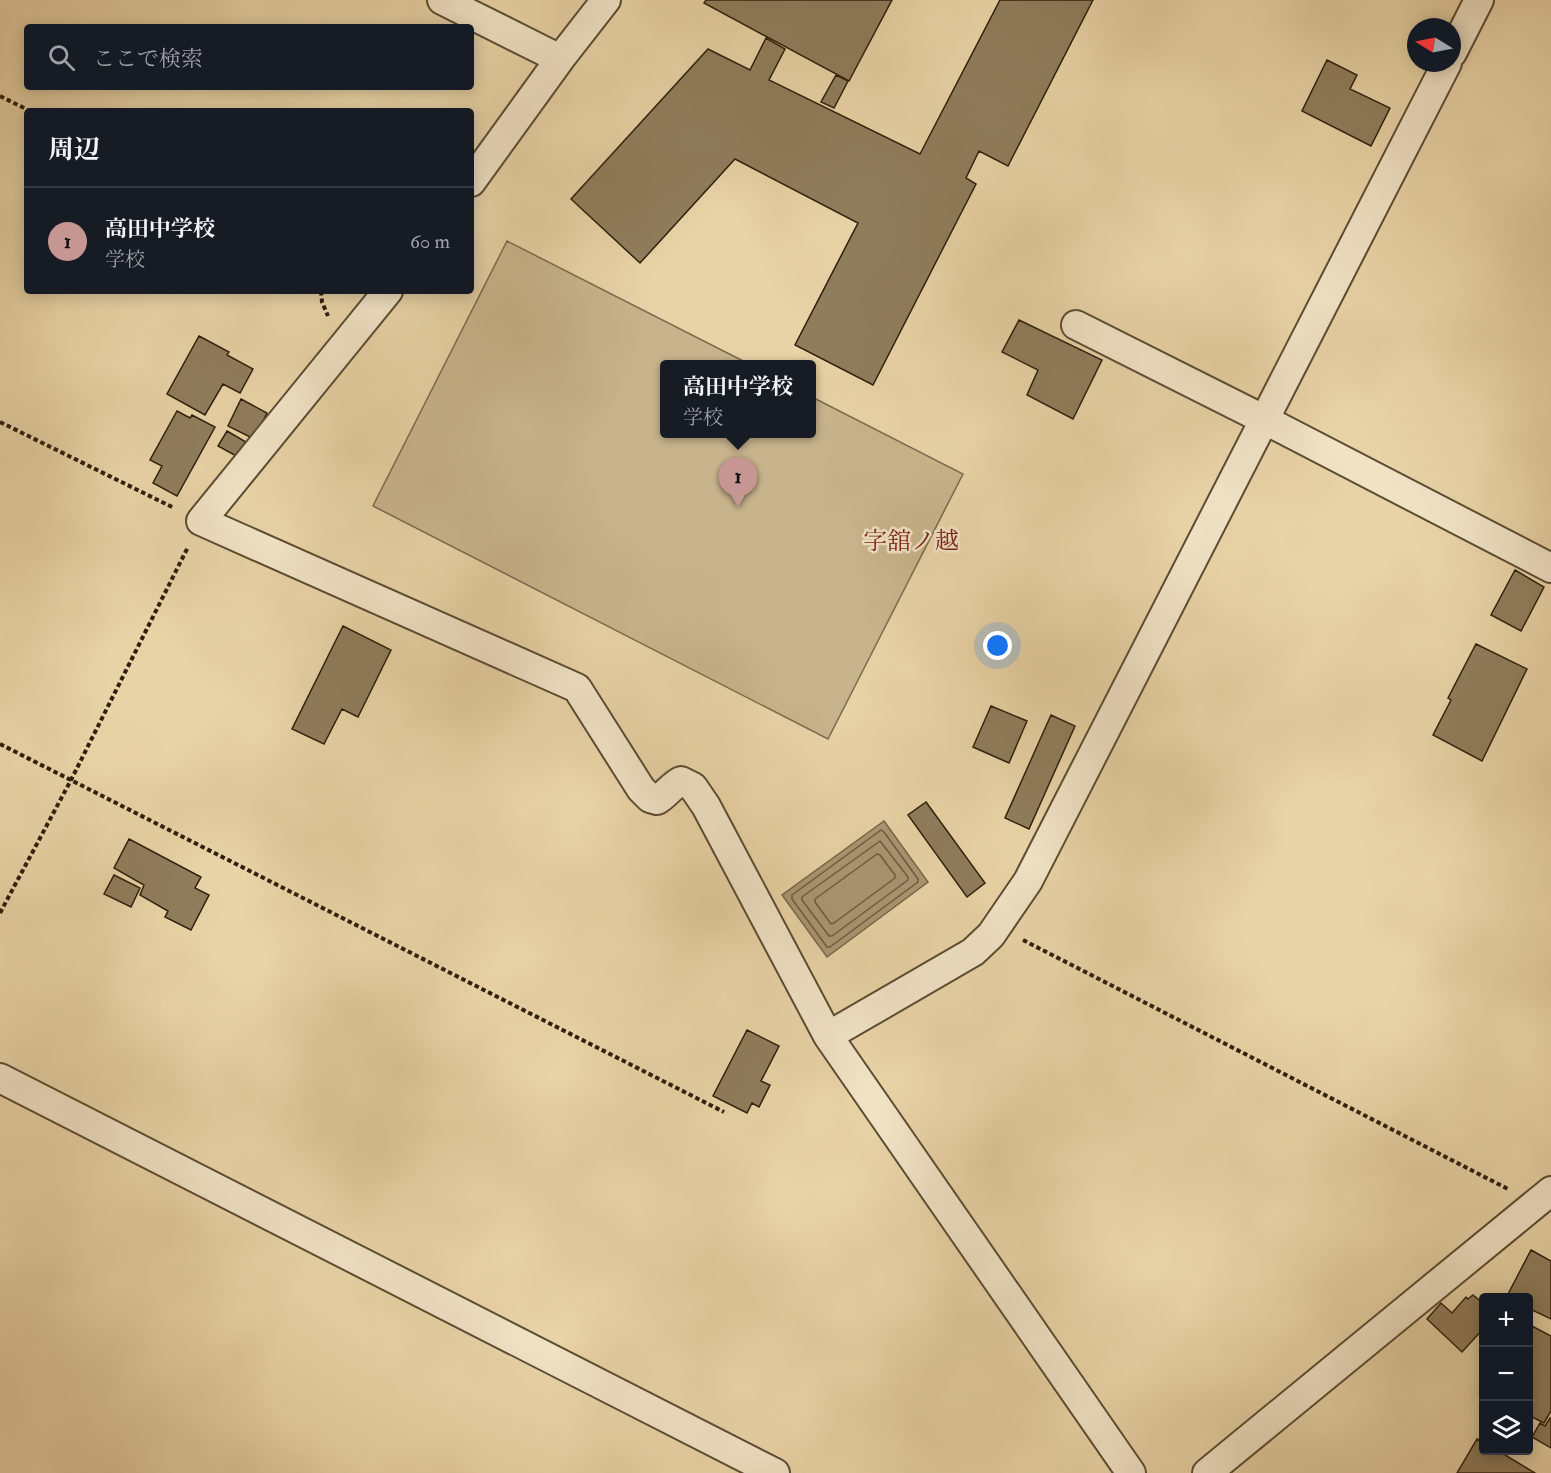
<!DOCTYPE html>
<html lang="ja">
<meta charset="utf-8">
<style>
body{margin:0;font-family:"IM FELL Double Pica","Noto Serif JP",serif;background:#242831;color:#f1f3f6}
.controls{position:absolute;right:18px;bottom:18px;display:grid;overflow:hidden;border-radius:6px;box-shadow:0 3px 15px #0003}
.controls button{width:54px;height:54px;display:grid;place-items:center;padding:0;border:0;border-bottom:2px solid #363941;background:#171b24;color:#f1f3f6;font:30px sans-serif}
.compass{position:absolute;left:1407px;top:18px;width:54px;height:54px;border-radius:50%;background:#171b24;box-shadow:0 3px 15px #0003;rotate:280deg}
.you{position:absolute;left:998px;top:646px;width:21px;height:21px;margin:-15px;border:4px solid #fff;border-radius:50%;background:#1a73e8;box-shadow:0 0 0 9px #1a73e833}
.badge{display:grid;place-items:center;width:39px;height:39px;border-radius:50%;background:#c59692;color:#111;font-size:20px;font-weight:700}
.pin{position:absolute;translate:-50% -50px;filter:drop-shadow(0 2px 3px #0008)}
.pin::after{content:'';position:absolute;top:32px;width:21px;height:18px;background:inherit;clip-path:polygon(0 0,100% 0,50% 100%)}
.popup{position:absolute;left:660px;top:360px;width:156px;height:78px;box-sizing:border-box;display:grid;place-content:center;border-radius:6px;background:#171b24;filter:drop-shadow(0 2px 4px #0005);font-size:20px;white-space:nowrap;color:#9ea1a6}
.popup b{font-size:22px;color:#f1f3f6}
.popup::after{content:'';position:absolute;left:50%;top:100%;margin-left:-12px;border:12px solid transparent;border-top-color:#171b24}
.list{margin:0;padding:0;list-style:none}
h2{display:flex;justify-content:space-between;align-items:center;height:78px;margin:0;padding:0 24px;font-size:26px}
h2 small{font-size:20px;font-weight:400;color:#9ea1a6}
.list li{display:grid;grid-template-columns:39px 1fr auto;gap:18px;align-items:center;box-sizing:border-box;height:108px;padding:0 24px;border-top:2px solid #363941}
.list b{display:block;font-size:22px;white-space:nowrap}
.list p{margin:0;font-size:20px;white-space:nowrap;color:#9ea1a6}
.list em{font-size:20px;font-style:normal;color:#9ea1a6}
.icon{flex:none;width:33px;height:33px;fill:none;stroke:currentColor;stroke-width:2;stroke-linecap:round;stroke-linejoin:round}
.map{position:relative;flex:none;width:1551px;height:1473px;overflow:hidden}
.search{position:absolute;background:#171b24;box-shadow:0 3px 15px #0003;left:24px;top:24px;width:450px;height:66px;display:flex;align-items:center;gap:15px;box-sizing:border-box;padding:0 21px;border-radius:6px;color:#9ea1a6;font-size:22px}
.panel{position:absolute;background:#171b24;box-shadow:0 3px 15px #0003;left:24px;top:108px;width:450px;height:186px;border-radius:6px}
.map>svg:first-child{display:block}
.green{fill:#c8b48c;stroke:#7b6a4c;stroke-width:1.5}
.water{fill:#a99672;stroke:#786649;stroke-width:1.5}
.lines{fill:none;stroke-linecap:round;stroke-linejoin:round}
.shore{stroke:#6c5a3f;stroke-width:1.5}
.building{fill:#8f7d5c;stroke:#2e1f0c;stroke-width:1.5}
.minor-casing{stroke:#5c4c32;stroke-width:32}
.path{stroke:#2e1f0c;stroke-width:4;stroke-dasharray:4.5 3;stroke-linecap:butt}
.minor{stroke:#f0e2c5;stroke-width:28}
.labels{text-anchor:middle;stroke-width:5;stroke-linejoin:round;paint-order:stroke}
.quarter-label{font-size:24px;fill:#7a1f14;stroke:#f0e2c5}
</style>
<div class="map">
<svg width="1551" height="1473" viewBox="0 0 1551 1473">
<rect width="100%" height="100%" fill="#e8d3a6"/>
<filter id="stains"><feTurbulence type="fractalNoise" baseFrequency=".00333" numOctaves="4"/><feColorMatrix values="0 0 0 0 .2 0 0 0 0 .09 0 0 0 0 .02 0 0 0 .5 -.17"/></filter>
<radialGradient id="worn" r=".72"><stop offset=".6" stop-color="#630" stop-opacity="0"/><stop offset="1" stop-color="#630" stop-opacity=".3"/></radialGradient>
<path class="green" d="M507 241 749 364H664V434H812V397L963 474 828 739 373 506Z"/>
<path class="water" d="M884 821 928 882 827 957 782 895Z"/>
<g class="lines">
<path class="shore" d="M881 830 884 832 918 879V882L830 947H827L792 899V895Z
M880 841 908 877V880L832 936H829L802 900V897Z
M877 854 880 855 895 875V878L834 923 831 924 815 902V899Z"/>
</g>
<path class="building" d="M706 0H892L849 81 704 3Z
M1000 0H1093L1008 166 979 151 966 178 976 184 873 385 795 345 858 223 735 159 640 263 571 199 708 49 750 70 766 38 785 49 769 80 920 154Z
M1327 60 1357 75 1350 89 1390 108 1371 146 1302 111Z
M836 75 848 81 834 108 821 102Z
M1019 320 1102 360 1073 419 1027 395 1038 370 1002 352Z
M199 336 229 352 227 355 253 369 240 393 223 384 205 415 167 394Z
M241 399 267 413 254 439 228 426Z
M177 411 190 418 192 415 215 427 177 496 153 483 162 466 150 460Z
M227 431 246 442 238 457 218 446Z
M1515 570 1544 587 1521 631 1491 615Z
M343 626 391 650 358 717 342 709 324 744 292 729Z
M1476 644 1527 669 1482 761 1433 735 1451 700 1448 698Z
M991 706 1027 721 1009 763 973 747Z
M1051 715 1075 726 1029 829 1005 818Z
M926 802 985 883 967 897 908 815Z
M129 839 201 877 195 888 209 895 191 930 165 917 168 911 140 895 144 885 114 868Z
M114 875 140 888 131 907 104 894Z
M747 1030 779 1046 761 1081 770 1085 759 1107 752 1103 747 1113 713 1096Z
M1531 1250 1551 1261V1319L1528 1308V1298L1507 1296Z
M1473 1295 1484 1304V1328L1462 1352 1427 1319 1441 1303 1452 1313 1466 1297 1468 1299Z
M1528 1324 1551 1336V1411L1544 1423 1528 1415Z
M1550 1418 1551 1419V1448L1532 1437 1540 1423 1545 1426Z
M1477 1439 1484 1443V1450H1497L1535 1473H1457Z"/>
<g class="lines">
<defs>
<path id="minor" d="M442 0 560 59
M1452 53 1479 0
M471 182 560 59 606 0
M388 291 201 521 577 688 641 789 650 798 657 800C666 795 671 786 681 781L693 787 706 806 828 1036 1131 1473
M1076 325 1265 420 1551 568
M828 1036 973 952 991 935 1028 881 1447 63
M0 1078 775 1473
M1207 1473 1551 1191"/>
</defs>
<use href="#minor" class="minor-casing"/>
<path class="path" d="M0 96 30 111
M321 291 322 302 328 316
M0 422 174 508
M0 744 724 1112
M0 913 71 780 188 547
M1023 940 1508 1189"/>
<use href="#minor" class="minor"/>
</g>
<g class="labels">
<g class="quarter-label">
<text x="911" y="549">字舘ノ越</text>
</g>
</g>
<rect width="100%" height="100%" filter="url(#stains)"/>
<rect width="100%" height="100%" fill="url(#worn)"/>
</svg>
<div class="controls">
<button>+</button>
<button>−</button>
<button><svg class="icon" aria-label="layers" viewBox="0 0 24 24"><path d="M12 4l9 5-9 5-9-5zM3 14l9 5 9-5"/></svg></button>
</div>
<svg class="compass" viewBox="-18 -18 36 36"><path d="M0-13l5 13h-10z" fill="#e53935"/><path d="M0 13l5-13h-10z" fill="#9ea1a6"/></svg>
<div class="you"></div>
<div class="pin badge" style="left:738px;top:507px">1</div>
<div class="popup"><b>高田中学校</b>学校</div>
<div class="search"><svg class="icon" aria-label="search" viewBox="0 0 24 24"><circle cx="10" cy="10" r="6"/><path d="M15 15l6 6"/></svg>ここで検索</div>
<section class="panel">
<h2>周辺<small></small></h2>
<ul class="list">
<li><span class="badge">1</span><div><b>高田中学校</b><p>学校</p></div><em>60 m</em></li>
</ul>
</section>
</div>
